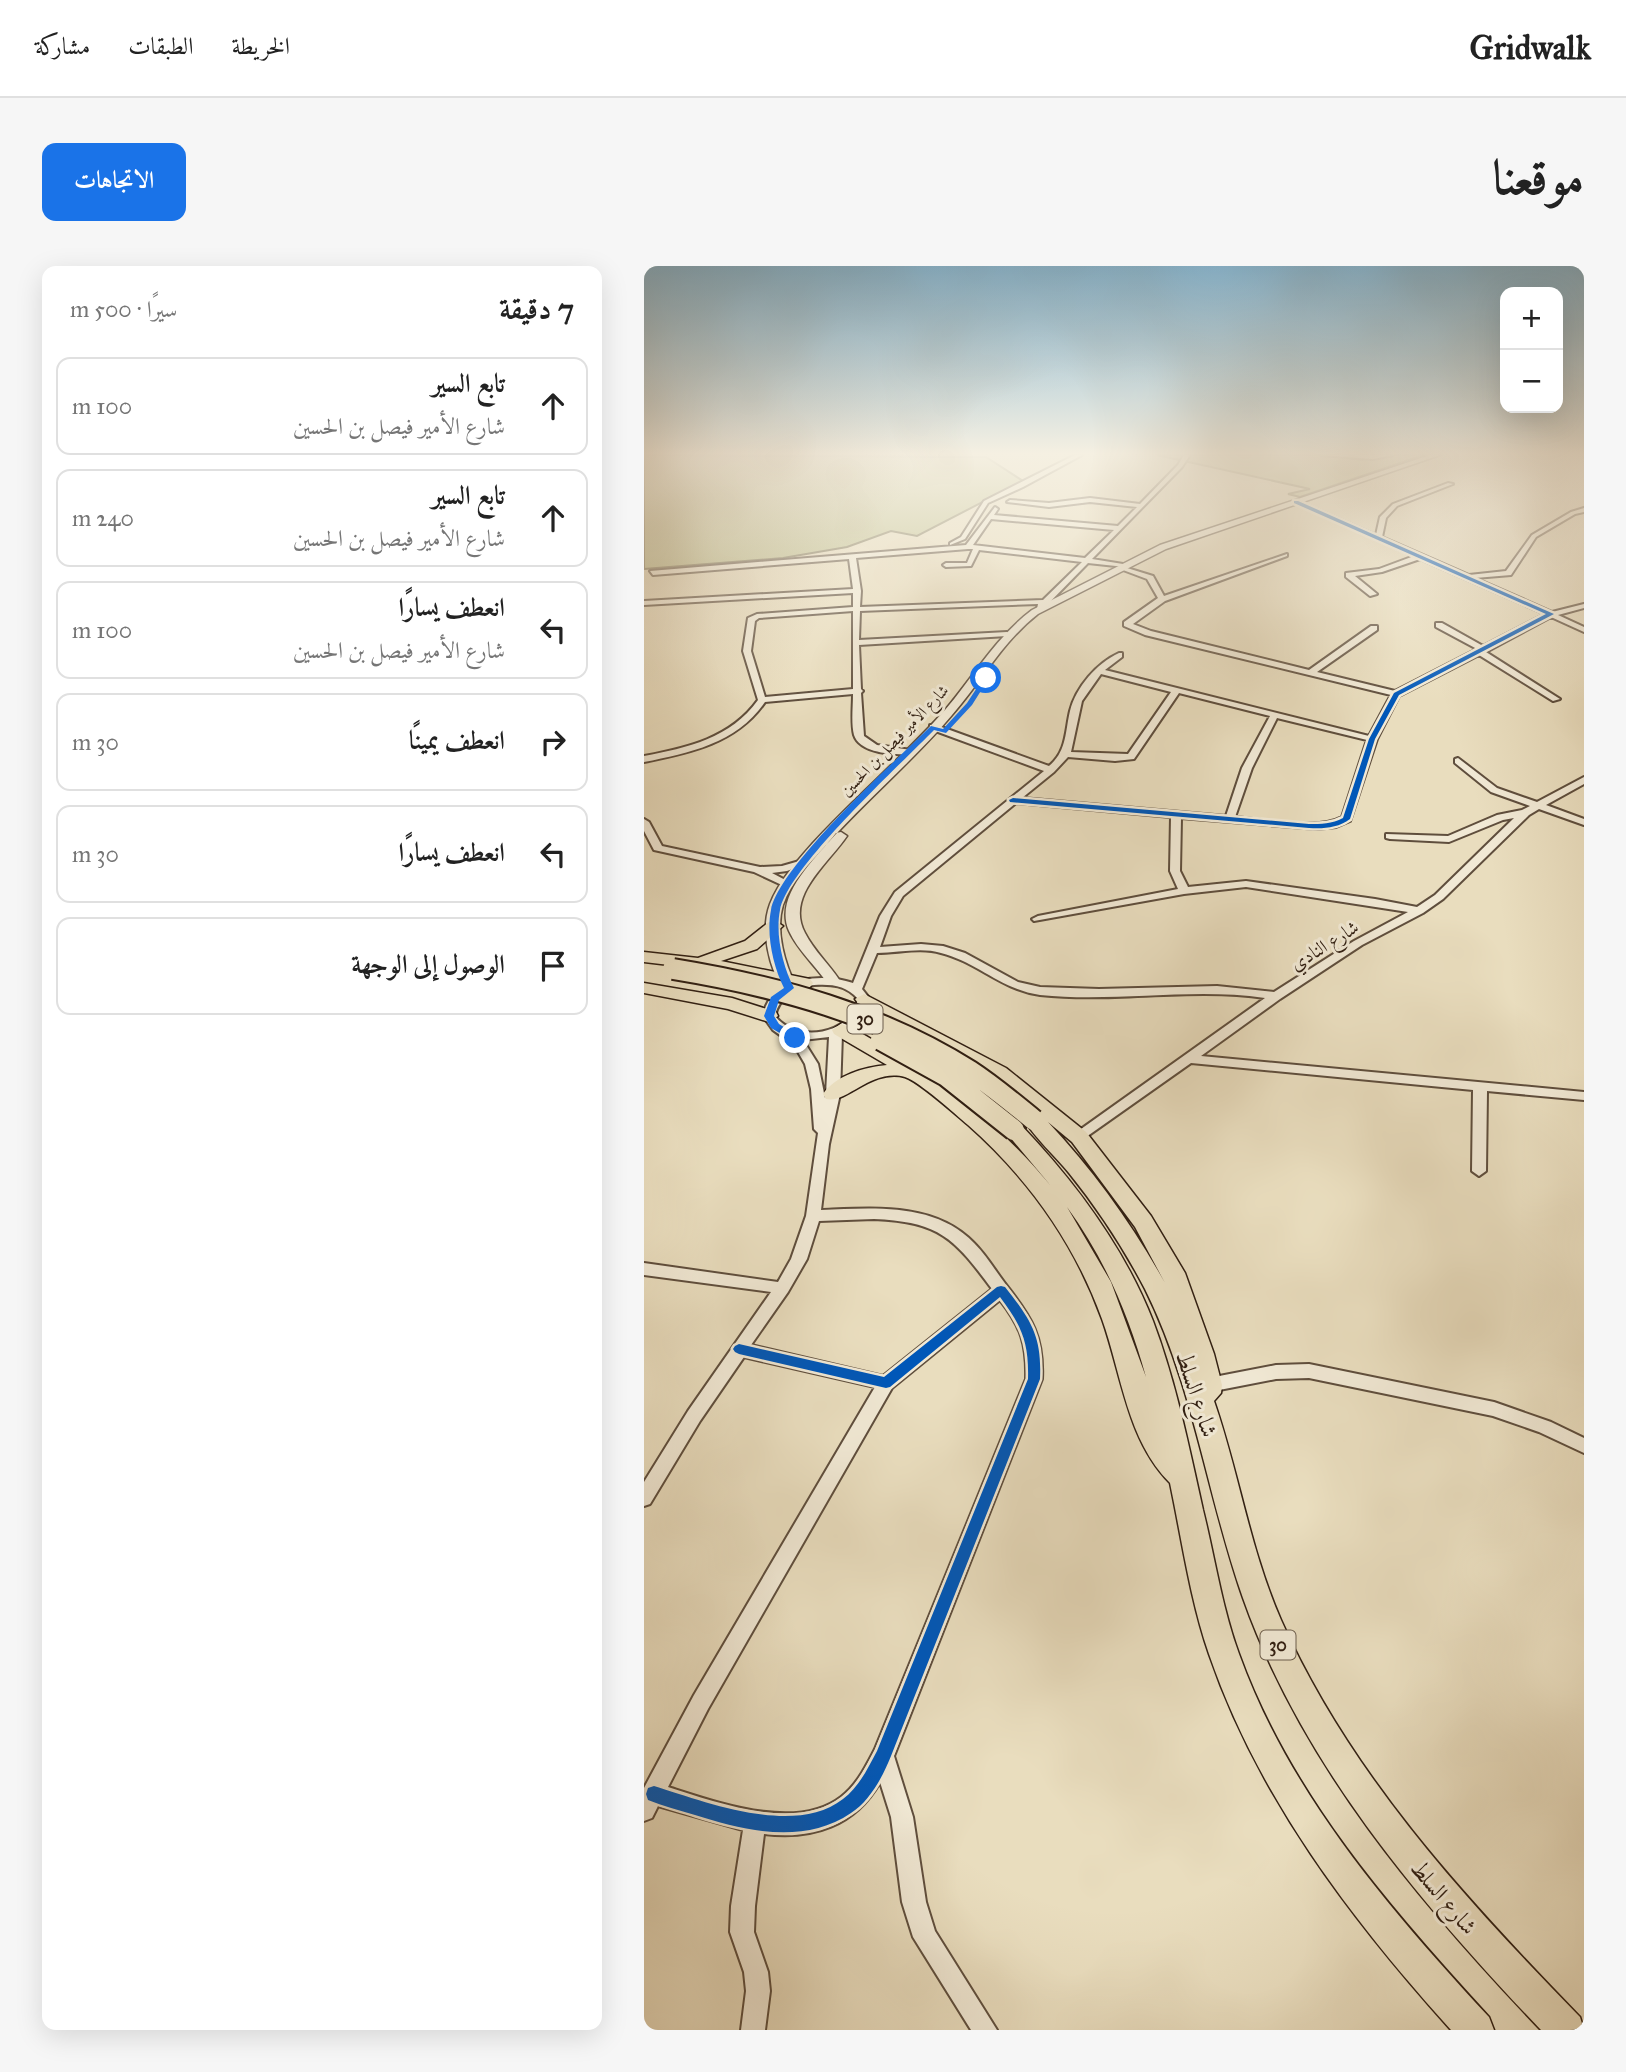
<!DOCTYPE html>
<html lang="ar">
<meta charset="utf-8">
<style>
body{margin:0;font-family:"IM FELL Great Primer",Amiri,serif;background:#f6f6f6;color:#222;direction:rtl}
.controls{position:absolute;right:21px;top:21px;display:grid;overflow:hidden;border-radius:14px;box-shadow:0 7px 28px #0002}
.controls button{width:63px;height:63px;display:grid;place-items:center;padding:0;border:0;border-bottom:2px solid #e0e0e0;background:#fff;color:#222;font:35px sans-serif}
.stop{position:absolute;width:21px;height:21px;margin:-16px;border:5px solid #1a73e8;border-radius:50%;background:#fff}
.stop.end{background:#1a73e8;border-color:#fff;box-shadow:0 2px 7px #0008}
.list{margin:0;padding:0;list-style:none}
h2{display:flex;justify-content:space-between;align-items:center;height:91px;margin:0;padding:0 28px;font-size:30px}
h2 small{font-size:23px;font-weight:400;color:#767676}
.list li{display:grid;grid-template-columns:46px 1fr auto;gap:21px;align-items:center;box-sizing:border-box;height:98px;margin:0 14px 14px;padding:0 14px;border:2px solid #e0e0e0;border-radius:14px}
.list b{display:block;font-size:26px;white-space:nowrap}
.list p{margin:0;font-size:23px;white-space:nowrap;color:#767676}
.list em{font-size:23px;font-style:normal;color:#767676}
.icon{flex:none;width:38px;height:38px;fill:none;stroke:currentColor;stroke-width:2;stroke-linecap:round;stroke-linejoin:round}
.map{position:relative;flex:none;width:940px;height:1764px;overflow:hidden;direction:ltr;border-radius:14px}
header{display:flex;align-items:center;gap:42px;box-sizing:border-box;height:98px;padding:0 35px;background:#fff;border-bottom:2px solid #e0e0e0}
header strong{font-size:33px}
nav{display:flex;gap:38px;margin-inline-start:auto;font-size:24px}
.intro{display:flex;align-items:center;justify-content:space-between;box-sizing:border-box;height:168px;padding:0 42px}
h1{margin:0;font-size:49px}
.button{padding:18px 32px;border-radius:14px;background:#1a73e8;color:#fff;font-size:24px;font-weight:700}
main{display:flex;gap:42px;padding:0 42px}
aside{flex:1;background:#fff;border-radius:14px;box-shadow:0 7px 28px #0002}
.map>svg:first-child{display:block}
.green{fill:#bebf8c;stroke:#786f4f;stroke-width:2}
.lines{fill:none;stroke-linecap:round;stroke-linejoin:round}
.minor-casing{stroke:#5f4e3d;stroke-width:4}
.tertiary-casing{stroke:#5f4e3d;stroke-width:3}
.primary-casing{stroke:#311f12;stroke-width:3}
.minor{fill:#f1e9d5;fill-rule:evenodd}
.tertiary{fill:#f1e9d5;fill-rule:evenodd}
.primary{fill:#e9ddbe;fill-rule:evenodd}
.primary-bridge-casing{stroke:#311f12;stroke-width:24;stroke-linecap:butt}
.primary-bridge{stroke:#e9ddbe;stroke-width:20}
.cycleway-casing{stroke:#f1e9d5;stroke-width:5}
.cycleway{fill:#0057b8;fill-rule:evenodd}
.route{fill:#1a73e8}
.labels{text-anchor:middle;stroke-width:6;stroke-linejoin:round;paint-order:stroke}
.far-street-label{font-size:16px;fill:#311f12;stroke:#f1e9d5}
.shield{fill:#f1e9d5;stroke:#6b5c4c;stroke-width:2}
.shield-label{font-size:18px;font-weight:bold;fill:#311f12}
.street-label{font-size:19px;fill:#311f12;stroke:#f1e9d5}
.near-street-label{font-size:23px;fill:#311f12;stroke:#f1e9d5}
</style>
<header>
<strong>Gridwalk</strong>
<nav><a>الخريطة</a><a>الطبقات</a><a>مشاركة</a></nav>
</header>
<div class="intro"><h1>موقعنا</h1><a class="button">الاتجاهات</a></div>
<main>
<div class="map">
<svg width="940" height="1764" viewBox="0 0 940 1764">
<rect width="100%" height="100%" fill="#e9ddbe"/>
<filter id="stains"><feTurbulence type="fractalNoise" baseFrequency=".00286" numOctaves="4"/><feColorMatrix values="0 0 0 0 .2 0 0 0 0 .09 0 0 0 0 .02 0 0 0 .5 -.17"/></filter>
<radialGradient id="worn" r=".72"><stop offset=".6" stop-color="#630" stop-opacity="0"/><stop offset="1" stop-color="#630" stop-opacity=".3"/></radialGradient>
<path class="green" d="M0 189 342 191 379 215 273 270 247 265 203 281 139 292 0 303Z
M513 189H688L717 194 744 189H780L656 231 644 228 666 223Z"/>
<g class="lines">
<defs>
<path id="minor" d="M431 189H438L379 221 344 237 321 273 306 279V277L317 271 340 235Z
M540 189H546L538 201 448 293 479 298 481 301 444 297 399 343H393L394 338 216 345 215 374 363 366 367 368 363 370 215 379 217 423 219 425 217 427 220 470 233 479 267 484V488C252 489 216 488 210 469 207 457 209 441 209 428L121 436C93 477 46 487 0 496V490C43 482 87 472 114 434L99 385 104 352 113 348 209 341V327L0 339V335L209 323 205 293 9 309 6 305 322 279 351 241 354 243 350 249 474 260 493 241 446 236 405 241 363 236 366 234 405 237 446 232 496 238 534 199ZM347 253 470 264 441 292 329 279ZM324 283H329L323 297H302L299 299 302 301 327 300 335 284 438 296 399 334 216 341 217 325 212 292ZM209 345V423L121 431 107 385 111 355 115 352Z
M677 189H749L729 193Z
M804 217 809 218 753 240 742 252 738 271 825 309 862 305 888 269 927 246 940 242V246L931 248 892 271 867 309 831 312 908 346 940 338V342L914 349 940 361V366L907 351 842 386 916 433 909 435 835 389 755 430 733 473 706 555 692 561 673 563 537 552 536 605 544 621 602 615 731 633 773 641 791 629 870 552 859 554 805 576 746 573 742 572V568L804 570 853 549 878 544 886 540 847 526 811 497V493L814 492 853 522 893 536 940 511V518L902 539 940 553V559L895 543 885 549 799 633 779 647 718 679 636 733 557 790 940 826V834L843 825 842 905 835 910 828 905 829 824 547 797 435 876 430 874 428 871 430 868 621 732C546 721 471 737 396 729 358 724 333 696 297 687 277 681 254 687 233 687L218 723 226 733C223 751 215 760 198 768L196 828 185 878 177 944C229 942 291 936 330 977 343 990 352 1006 363 1020 388 1052 400 1071 398 1113L250 1490 269 1551 282 1636 291 1665 353 1764H327L269 1671 258 1636 247 1551 236 1516C211 1560 169 1574 120 1568L111 1640 110 1666 124 1706 126 1725 121 1764H97L102 1725 100 1706 86 1666 87 1640 99 1564 14 1540 8 1552 0 1555V1522L50 1429 231 1121 100 1091 56 1155 6 1238 0 1240V1216L44 1145 127 1026 0 1009V997L134 1016 147 993 162 950 174 867 170 863 167 823 161 798 150 779 129 764 119 750C126 711 178 706 209 717L236 650 251 626 400 505 286 463V459H292L405 500C423 485 421 466 426 445 432 421 453 397 475 387H478V391L461 404 725 470 747 429 501 369 480 360V356L514 332 503 313 479 304 483 302 509 310 520 330 643 288V290L521 335 489 358 507 365 665 404 727 360H733V364L673 406 751 425 833 383 792 361V357H798L839 380 901 348 776 293 738 306 711 310 733 328 726 330 702 311V307L735 303 770 290 649 236 654 235 732 269 736 251 749 238ZM457 408 527 426 484 488 427 486 438 435ZM535 427 626 450 598 502 582 550 378 532 410 506 424 491 471 495 490 493ZM633 452 723 474 698 551C673 565 620 553 591 551L608 502ZM372 537 527 551 526 605 534 623 394 650 388 653 390 655 540 628 602 621 764 646 710 675 630 726 573 720 455 723 396 721 374 716 321 687 299 680 277 678 236 681 247 650 259 630ZM170 719C187 718 202 719 214 733 207 769 153 778 131 750 135 730 152 723 170 719ZM185 771 182 828 181 832 174 798 159 774ZM230 953C296 956 310 972 348 1023L239 1110 107 1079 144 1026 163 993 175 955ZM356 1034C377 1061 383 1078 382 1113L231 1483C222 1500 213 1519 197 1531 152 1566 72 1536 24 1521L64 1443 248 1122Z
M0 553 5 556 18 580 116 601 138 600 159 594 164 597 143 605 128 607 149 618 148 620H140L110 606 10 584 0 565Z
M665 1098 850 1136 907 1156 940 1172V1187L895 1166 849 1150 665 1112 632 1113 565 1126 559 1124 557 1119 559 1114 565 1112 632 1099Z"/>
<path id="tertiary" d="M786 189H796L522 283 394 348C358 376 338 415 308 449 269 495 222 534 182 579 166 597 147 616 139 639 131 665 141 699 153 722L150 725H140C125 702 116 664 126 638 135 615 153 595 169 577 211 531 259 491 301 444 330 410 351 372 388 344L516 279Z
M197 566 203 570C184 598 141 630 161 667 170 685 186 699 196 715L189 719 184 718C172 700 154 685 145 665 129 629 172 593 192 567Z"/>
<path id="primary" d="M131 655 139 660 113 683 77 695 166 713 169 717 166 721 160 722 84 706 0 696V686L54 692 101 675 125 656Z
M0 717 88 732 132 746 134 750 125 756 84 743 0 727Z
M220 728 362 802 442 866 507 950 541 1007 570 1088 578 1119 577 1127 570 1135C595 1207 606 1284 637 1354 705 1507 820 1632 936 1751L940 1764H897C777 1638 658 1499 599 1332 563 1230 550 1121 501 1023 479 981 454 943 425 907 410 889 392 873 380 854L383 849 394 848 348 810 214 737 211 733ZM404 856 428 876 491 961 521 1017C488 958 450 905 404 856Z
M197 758C211 762 223 771 236 778 301 815 359 862 407 920L360 864 363 859H377C432 917 480 981 509 1055 532 1116 545 1181 559 1244 571 1292 578 1342 595 1388 645 1527 746 1644 845 1751L850 1764H807C707 1653 614 1531 565 1388 546 1333 538 1274 526 1217 483 1174 478 1109 458 1053 431 978 384 912 324 859 311 848 276 816 261 811 227 802 203 838 182 833L179 828C192 809 221 801 243 799L190 768 188 764ZM423 941C461 993 485 1050 502 1111L467 1016Z"/>
</defs>
<use href="#minor" class="minor-casing"/>
<use href="#tertiary" class="tertiary-casing"/>
<use href="#primary" class="primary-casing"/>
<use href="#minor" class="minor"/>
<use href="#tertiary" class="tertiary"/>
<use href="#primary" class="primary"/>
<defs>
<path id="primary-bridge" d="M29 703C133 720 236 748 326 805 349 820 369 837 390 854
M237 774 302 810 370 864"/>
</defs>
<use href="#primary-bridge" class="primary-bridge-casing"/>
<use href="#primary-bridge" class="primary-bridge"/>
<defs>
<path id="cycleway" d="M650 235H654L910 348 755 429 731 473 706 553C694 562 679 563 665 562L366 536 365 534 369 532 665 558C677 558 688 558 699 552L725 473 750 427 902 348 650 237Z
M357 1020 361 1021C387 1054 398 1070 396 1113L247 1490C239 1510 226 1535 207 1547 160 1579 101 1565 51 1549 35 1544 19 1540 4 1534L2 1528 4 1522 10 1520C62 1536 150 1571 199 1533 215 1521 224 1502 233 1485L384 1113C385 1077 378 1060 356 1031L246 1121 242 1122 95 1088 91 1086 89 1083 91 1080 95 1078 240 1111 353 1021Z"/>
</defs>
<use href="#cycleway" class="cycleway-casing"/>
<use href="#cycleway" class="cycleway"/>
</g>
<linearGradient id="sky" x2="0" y2="1"><stop stop-color="#87b7d3"/><stop offset="0.43" stop-color="#f5f0e2"/><stop offset="1" stop-color="#f5f0e2" stop-opacity="0"/></linearGradient>
<rect width="940" height="436" fill="url(#sky)"/>
<path class="route" d="M340 411 345 412 328 439 302 467 290 464C256 499 144 601 136 644 131 669 139 701 150 722L135 734 130 750 135 758 157 772 148 774 127 762 120 750 127 731 140 722C129 700 122 668 127 644 135 600 251 495 287 460L299 463 323 437Z"/>
<g class="labels">
<g class="far-street-label">
<text transform="translate(250 474) rotate(-46)" y="6">شارع الأمير فيصل بن الحسين</text>
</g>
<g class="shield">
<rect x="203.5" y="738.5" width="35" height="29" rx="5"/>
<rect x="616.5" y="1364.5" width="35" height="29" rx="5"/>
</g>
<g class="shield-label">
<text x="221" y="759">30</text>
<text x="634" y="1385">30</text>
</g>
<g class="street-label">
<text transform="translate(680 679) rotate(-32)" y="7">شارع النادي</text>
</g>
<g class="near-street-label">
<text transform="translate(553 1128) rotate(72)" y="8">شارع السلط</text>
<text transform="translate(800 1631) rotate(50)" y="8">شارع السلط</text>
</g>
</g>
<rect width="100%" height="100%" filter="url(#stains)"/>
<rect width="100%" height="100%" fill="url(#worn)"/>
</svg>
<div class="controls">
<button>+</button>
<button>−</button>
</div>
<div class="stop" style="left:342px;top:412px"></div>
<div class="stop end" style="left:151px;top:772px"></div>
</div>
<aside>
<h2>7 دقيقة<small>سيرًا · 500 m</small></h2>
<ul class="list">
<li><svg class="icon" aria-label="ahead" viewBox="0 0 24 24"><path d="M12 20V5M6 11l6-6 6 6"/></svg><div><b>تابع السير</b><p>شارع الأمير فيصل بن الحسين</p></div><em>100 m</em></li>
<li><svg class="icon" aria-label="ahead" viewBox="0 0 24 24"><path d="M12 20V5M6 11l6-6 6 6"/></svg><div><b>تابع السير</b><p>شارع الأمير فيصل بن الحسين</p></div><em>240 m</em></li>
<li><svg class="icon" aria-label="left" viewBox="0 0 24 24"><path d="M17 20v-9H6M10 6l-5 5 5 5"/></svg><div><b>انعطف يسارًا</b><p>شارع الأمير فيصل بن الحسين</p></div><em>100 m</em></li>
<li><svg class="icon" aria-label="right" viewBox="0 0 24 24"><path d="M7 20v-9h11M14 6l5 5-5 5"/></svg><div><b>انعطف يمينًا</b></div><em>30 m</em></li>
<li><svg class="icon" aria-label="left" viewBox="0 0 24 24"><path d="M17 20v-9H6M10 6l-5 5 5 5"/></svg><div><b>انعطف يسارًا</b></div><em>30 m</em></li>
<li><svg class="icon" aria-label="arrive" viewBox="0 0 24 24"><path d="M6 21V4h12l-3 4 3 4H6"/></svg><div><b>الوصول إلى الوجهة</b></div></li>
</ul>
</aside>
</main>
